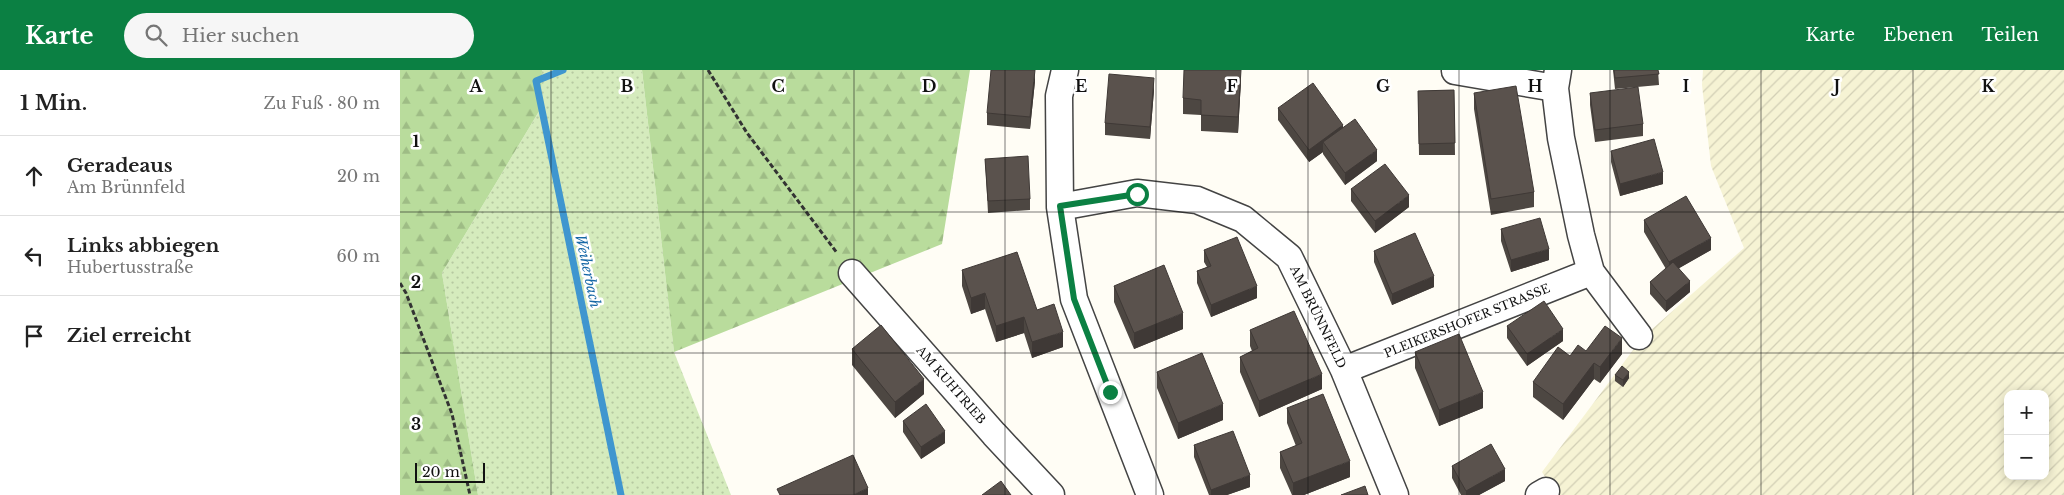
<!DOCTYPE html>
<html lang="de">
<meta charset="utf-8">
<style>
body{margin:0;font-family:"Libre Baskerville",serif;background:#f6f6f6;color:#222}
.controls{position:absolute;right:15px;bottom:15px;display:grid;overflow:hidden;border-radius:10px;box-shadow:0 2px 12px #0003}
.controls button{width:45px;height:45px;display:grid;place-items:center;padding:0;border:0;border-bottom:1px solid #e0e0e0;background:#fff;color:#222;font:25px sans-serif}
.scale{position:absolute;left:15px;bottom:12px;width:70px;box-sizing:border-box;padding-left:5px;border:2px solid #111;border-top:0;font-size:14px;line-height:18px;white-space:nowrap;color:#111;-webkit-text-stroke:4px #fff;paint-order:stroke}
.stop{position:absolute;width:15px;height:15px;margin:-11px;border:4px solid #0b8043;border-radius:50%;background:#fff}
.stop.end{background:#0b8043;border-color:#fff;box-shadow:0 1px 5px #0008}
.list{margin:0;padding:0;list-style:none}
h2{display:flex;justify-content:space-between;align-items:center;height:65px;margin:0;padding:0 20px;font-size:21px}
h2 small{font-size:16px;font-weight:400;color:#767676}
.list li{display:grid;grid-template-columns:32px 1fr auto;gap:15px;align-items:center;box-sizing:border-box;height:80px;padding:0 20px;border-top:1px solid #e0e0e0}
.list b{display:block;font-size:19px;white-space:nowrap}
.list p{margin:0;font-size:16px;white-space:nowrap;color:#767676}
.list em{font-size:16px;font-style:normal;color:#767676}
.icon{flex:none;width:28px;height:28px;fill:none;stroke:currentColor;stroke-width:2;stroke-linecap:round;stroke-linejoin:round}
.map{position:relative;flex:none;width:1664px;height:425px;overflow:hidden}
header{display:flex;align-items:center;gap:30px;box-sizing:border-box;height:70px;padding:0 25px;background:#0b8043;color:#fff}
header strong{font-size:24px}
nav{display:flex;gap:28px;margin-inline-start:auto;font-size:18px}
.search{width:350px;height:45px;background:#f6f6f6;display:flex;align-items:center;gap:12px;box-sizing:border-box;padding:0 18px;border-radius:28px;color:#767676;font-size:19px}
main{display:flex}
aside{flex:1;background:#fff}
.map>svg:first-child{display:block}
.farmland{fill:url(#farmland-furrows);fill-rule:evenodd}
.grass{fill:url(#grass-dots)}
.forest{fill:url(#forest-firs)}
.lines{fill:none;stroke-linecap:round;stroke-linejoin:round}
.stream{stroke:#3f96cf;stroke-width:7}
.minor-casing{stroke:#444;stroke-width:29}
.path{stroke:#333;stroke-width:3;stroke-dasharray:5 2.5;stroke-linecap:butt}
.minor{stroke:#fff;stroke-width:26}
.wall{fill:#4d4742}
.shaded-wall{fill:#3f3936}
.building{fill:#5a524d;stroke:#3f3936}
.route{stroke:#0b8043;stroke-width:6}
.grid{fill:none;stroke:#111;stroke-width:1;stroke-opacity:0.55}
.labels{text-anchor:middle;stroke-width:5;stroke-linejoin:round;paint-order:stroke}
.street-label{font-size:12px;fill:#111;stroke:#fff}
.water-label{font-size:14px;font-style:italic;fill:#1768a6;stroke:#fff}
.grid-label{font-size:16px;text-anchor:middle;font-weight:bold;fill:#111;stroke:#fff;stroke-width:5;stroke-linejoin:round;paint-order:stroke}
</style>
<header>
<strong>Karte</strong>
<div class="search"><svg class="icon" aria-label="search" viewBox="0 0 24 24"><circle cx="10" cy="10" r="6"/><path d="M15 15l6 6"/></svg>Hier suchen</div>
<nav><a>Karte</a><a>Ebenen</a><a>Teilen</a></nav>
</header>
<main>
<aside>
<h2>1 Min.<small>Zu Fuß · 80 m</small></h2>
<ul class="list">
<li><svg class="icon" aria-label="ahead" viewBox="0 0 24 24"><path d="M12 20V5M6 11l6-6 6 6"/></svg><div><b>Geradeaus</b><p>Am Brünnfeld</p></div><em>20 m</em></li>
<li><svg class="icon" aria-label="left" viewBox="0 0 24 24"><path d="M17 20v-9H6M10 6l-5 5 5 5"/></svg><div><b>Links abbiegen</b><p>Hubertusstraße</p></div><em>60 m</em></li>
<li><svg class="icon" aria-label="arrive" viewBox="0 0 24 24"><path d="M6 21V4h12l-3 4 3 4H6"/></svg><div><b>Ziel erreicht</b></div></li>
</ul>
</aside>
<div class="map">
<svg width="1664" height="425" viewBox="0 0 1664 425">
<defs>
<pattern id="farmland-furrows" width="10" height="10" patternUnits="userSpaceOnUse" patternTransform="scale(1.25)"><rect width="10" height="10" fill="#f6f3d4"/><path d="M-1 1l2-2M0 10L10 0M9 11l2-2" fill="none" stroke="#d2cfb5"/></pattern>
<pattern id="grass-dots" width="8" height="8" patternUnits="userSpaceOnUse" patternTransform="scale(1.25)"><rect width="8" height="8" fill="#d5ebbd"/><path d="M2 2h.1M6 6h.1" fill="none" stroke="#b6c8a1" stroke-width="1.8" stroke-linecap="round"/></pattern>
<pattern id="forest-firs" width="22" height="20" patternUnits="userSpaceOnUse" patternTransform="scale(1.25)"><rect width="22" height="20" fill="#b9dc9c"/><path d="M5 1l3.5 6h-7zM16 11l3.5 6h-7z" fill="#9ebc85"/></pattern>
</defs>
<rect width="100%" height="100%" fill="#fffdf5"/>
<path class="farmland" d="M1303 0H1664V425H1156L1142 402 1242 268 1344 178 1311 96 1302 15ZM1608 324H1645V406H1608Z"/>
<path class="grass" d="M142 0H242L274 282 331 425H78L42 203 141 38Z"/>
<path class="forest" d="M0 0H142L141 38 42 203 78 425H0Z
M242 0H570L542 174 274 282Z"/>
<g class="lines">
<path class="stream" d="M163 0 136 11 221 425"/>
<defs>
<path id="minor" d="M665 0 659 26 660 137 674 229 750 425
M1158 0 1155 18 1161 68 1181 165 1191 202 1239 266
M1055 1 1155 18
M660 137 737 123 797 130 843 149 889 187 944 300 995 425
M452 203 594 364 651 425
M944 300 1191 202
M1139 425 1146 421"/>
</defs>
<use href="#minor" class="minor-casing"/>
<path class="path" d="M308 0 347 63 437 183
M0 213 6 223 52 344 70 425"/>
<use href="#minor" class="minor"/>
</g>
<path class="wall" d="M1213 0H1258L1259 15 1215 19Z
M841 10 838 63 801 61V45L783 44V28Z
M635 11 630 59 587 55V43Z
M754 20 750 69 705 65V53Z
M1054 20 1055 85H1019L1018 21Z
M1074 23 1134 122V137L1091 145 1074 39Z
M1190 23 1243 54V66L1195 72 1190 35Z
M878 38 943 57 977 91 945 115 923 84V82L909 92 878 50Z
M1211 81 1263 114 1220 126 1211 92Z
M585 89 630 129V140L588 143Z
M951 119 1009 137 975 163 951 131Z
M1244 150 1311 180 1279 198 1290 222 1266 242 1250 224V212L1266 199 1244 162Z
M1101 159 1149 190 1111 202 1101 171Z
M804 180 857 228 811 247 797 213V201L807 197 804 192Z
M974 181 1034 217 992 235 974 192Z
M562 200 637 240 663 277 632 288 624 263 596 272 585 239 571 244 562 216Z
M714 216 783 259 734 279 714 232Z
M1107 256 1163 271 1127 296 1107 268Z
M850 260 922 319 859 347 840 302V287L852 281 850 276Z
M452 279 524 324 495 348 452 295Z
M1186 281 1222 284 1200 313 1194 309 1163 350 1133 327V312L1170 286Z
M1015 282 1083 338 1039 356 1015 298Z
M757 302 823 350 778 369 757 318Z
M1215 305 1229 308 1223 317 1215 311Z
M887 338 950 407 904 425H892L880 398V382L896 376 887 353Z
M503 351 545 373 521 389 503 362Z
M794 375 850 417 827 425H809L794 387Z
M1052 396 1105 411 1079 425H1061L1052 408Z"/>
<path class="shaded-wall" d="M635 0V11L630 59V47Z
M841 0V10L838 63V47Z
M754 8V20L750 69V57Z
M943 55V67L923 72V82L909 92V80Z
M977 80V91L945 115V103Z
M1263 102V114L1220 126V114Z
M1009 125V137L975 163V151Z
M1311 168V180L1269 204V192Z
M1149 179V190L1111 202V190Z
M1034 206V217L992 235V224Z
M1290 211V222L1266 242V231Z
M857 216V228L811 247V235Z
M585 223V239L571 244V228Z
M783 243V259L734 279V263Z
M624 247V263L596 272V256Z
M1163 259V271L1127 296V284Z
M663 262V277L632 288V272Z
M1222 268V284L1200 313V297Z
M1194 293V309L1163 350V334Z
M1229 302V308L1223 317V310Z
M922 304V319L859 347V331Z
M524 309V324L495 348V332Z
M1083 322V338L1039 356V340Z
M823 334V350L778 369V353Z
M545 361V373L521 389V377Z
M950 391V407L904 425H893V413Z
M1105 399V411L1079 425H1066V421Z
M850 405V417L827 425H811V420Z
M468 418V425H453Z"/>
<path class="building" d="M591 0H635L630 47 587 43Z
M784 0H841L838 47 801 45V30L783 28Z
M1214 0H1258L1259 4 1215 8Z
M709 4 754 8 750 57 705 53Z
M913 13 943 55 909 80 878 38Z
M1116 16 1134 122 1091 129 1074 23Z
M1238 17 1243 54 1195 60 1190 23Z
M1054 20 1055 73 1019 74 1018 21Z
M955 49 977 80 945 103 923 72Z
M1254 69 1263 102 1220 114 1211 81Z
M628 86 630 129 588 131 585 89Z
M985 94 1009 125 975 151 951 119Z
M1286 126 1311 168 1269 192 1244 150Z
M1140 148 1149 179 1111 190 1101 159Z
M1015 163 1034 206 992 224 974 181Z
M837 167 857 216 811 235 797 201 811 196 804 180Z
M617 182 637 240 654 234 663 262 632 272 624 247 596 256 585 223 571 228 562 200Z
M1273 192 1290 211 1266 231 1250 212Z
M764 195 783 243 734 263 714 216Z
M1144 231 1163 259 1127 284 1107 256Z
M894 241 922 304 859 331 840 287 858 278 850 260Z
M481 255 524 309 495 332 452 279Z
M1205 256 1222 268 1200 297 1194 293 1163 334 1133 312 1158 277 1170 286 1178 275 1186 281Z
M1059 264 1083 322 1039 340 1015 282Z
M802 283 823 334 778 353 757 302Z
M1222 296 1229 302 1223 310 1215 305Z
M923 324 950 391 893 413 880 382 902 373 887 338Z
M526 334 545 361 521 377 503 351Z
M833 361 850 405 811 420 794 375Z
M1091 374 1105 399 1066 421 1052 396Z
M453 385 468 418 453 425H380L377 419Z
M601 411 611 425H582Z
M965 416 968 425H941Z"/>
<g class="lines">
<path class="route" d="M710 322 674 229 660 136 737 124"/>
</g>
<path class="grid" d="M151 0V425M303 0V425M454 0V425M605 0V425M756 0V425M908 0V425M1059 0V425M1210 0V425M1361 0V425M1513 0V425M0 142H1664M0 283H1664"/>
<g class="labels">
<g class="street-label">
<text transform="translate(918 247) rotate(64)" y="4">AM BRÜNNFELD</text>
<text transform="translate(1067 251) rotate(-22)" y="4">PLEIKERSHOFER STRASSE</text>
<text transform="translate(551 315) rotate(49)" y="4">AM KUHTRIEB</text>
</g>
<g class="water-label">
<text transform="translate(188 201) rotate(78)" y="5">Weiherbach</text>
</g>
</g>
<g class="grid-label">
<text x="76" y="22">A</text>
<text x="227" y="22">B</text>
<text x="378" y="22">C</text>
<text x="529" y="22">D</text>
<text x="681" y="22">E</text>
<text x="832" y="22">F</text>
<text x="983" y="22">G</text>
<text x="1135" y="22">H</text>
<text x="1286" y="22">I</text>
<text x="1437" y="22">J</text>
<text x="1588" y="22">K</text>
<text x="16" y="77">1</text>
<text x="16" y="218">2</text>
<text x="16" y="360">3</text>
</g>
</svg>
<div class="controls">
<button>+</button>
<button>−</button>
</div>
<div class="scale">20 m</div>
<div class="stop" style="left:737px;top:124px"></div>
<div class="stop end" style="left:710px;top:322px"></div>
</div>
</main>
